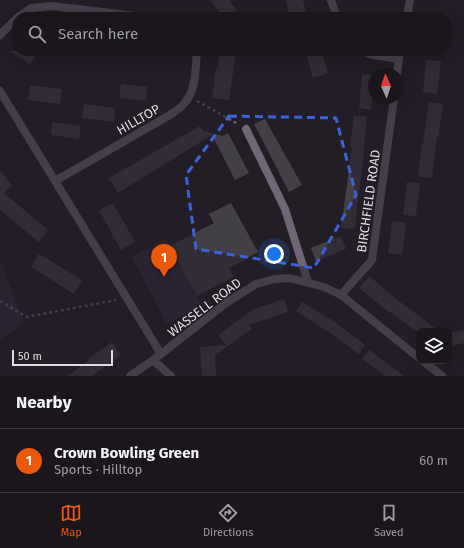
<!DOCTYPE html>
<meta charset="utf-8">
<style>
body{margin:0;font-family:"Fira Sans",sans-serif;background:#272329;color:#f1f3f6}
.controls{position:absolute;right:12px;bottom:12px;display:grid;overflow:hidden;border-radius:8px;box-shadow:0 4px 16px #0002}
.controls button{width:36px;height:36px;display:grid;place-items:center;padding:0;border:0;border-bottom:1px solid #38353b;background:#1a161c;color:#f1f3f6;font:20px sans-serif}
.compass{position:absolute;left:368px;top:68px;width:36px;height:36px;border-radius:50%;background:#1a161c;box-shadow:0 4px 16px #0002;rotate:357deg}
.scale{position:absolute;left:12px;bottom:10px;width:101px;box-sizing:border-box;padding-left:4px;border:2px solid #dedbe1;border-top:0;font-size:11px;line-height:14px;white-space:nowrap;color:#dedbe1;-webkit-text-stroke:3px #231e26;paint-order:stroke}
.you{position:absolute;left:274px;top:254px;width:14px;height:14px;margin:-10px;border:3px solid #fff;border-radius:50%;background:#1a73e8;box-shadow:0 0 0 6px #1a73e833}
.badge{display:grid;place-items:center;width:26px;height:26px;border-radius:50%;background:#ea580c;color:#fff;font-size:13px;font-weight:700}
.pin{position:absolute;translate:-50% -33px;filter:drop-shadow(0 1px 2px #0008)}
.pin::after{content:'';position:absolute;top:21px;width:14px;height:12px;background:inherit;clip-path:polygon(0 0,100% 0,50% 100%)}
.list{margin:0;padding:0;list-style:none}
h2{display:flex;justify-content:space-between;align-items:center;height:52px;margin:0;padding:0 16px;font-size:17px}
h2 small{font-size:13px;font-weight:400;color:#9f9fa3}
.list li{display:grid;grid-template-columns:26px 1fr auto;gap:12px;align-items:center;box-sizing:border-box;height:64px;padding:0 16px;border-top:1px solid #38353b}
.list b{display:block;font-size:15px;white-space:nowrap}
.list p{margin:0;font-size:13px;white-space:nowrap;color:#9f9fa3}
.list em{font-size:13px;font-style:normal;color:#9f9fa3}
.icon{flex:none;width:22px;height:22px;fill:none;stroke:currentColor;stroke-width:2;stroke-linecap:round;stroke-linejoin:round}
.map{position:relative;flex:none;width:464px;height:376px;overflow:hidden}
.search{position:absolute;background:#1a161c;box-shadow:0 4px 16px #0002;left:12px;right:12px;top:12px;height:44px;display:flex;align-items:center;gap:10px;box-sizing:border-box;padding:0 14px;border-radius:16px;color:#9f9fa3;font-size:15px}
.sheet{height:116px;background:#1a161c}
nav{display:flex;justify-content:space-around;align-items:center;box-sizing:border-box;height:56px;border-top:1px solid #38353b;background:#1a161c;font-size:11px;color:#9f9fa3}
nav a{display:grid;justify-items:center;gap:2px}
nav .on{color:#ea580c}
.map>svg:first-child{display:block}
.green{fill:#382b42}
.building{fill:#433f47}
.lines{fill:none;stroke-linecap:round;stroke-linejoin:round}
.path{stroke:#69656c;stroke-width:2.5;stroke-dasharray:3 3;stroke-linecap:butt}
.lane{stroke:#6f6676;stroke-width:8}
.street{stroke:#6f6676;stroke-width:8}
.marked{fill:none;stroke:#3a63d9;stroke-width:3;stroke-dasharray:8 5;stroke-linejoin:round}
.labels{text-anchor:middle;stroke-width:3;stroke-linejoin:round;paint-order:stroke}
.street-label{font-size:13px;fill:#dedbe1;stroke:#231e26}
</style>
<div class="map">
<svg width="464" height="376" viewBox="0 0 464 376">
<rect width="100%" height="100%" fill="#231e26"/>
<path class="green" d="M166 239 202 306 167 324 132 257Z
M0 259 24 323 0 340Z"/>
<path class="building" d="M210 0H229L237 11 228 17H222Z
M286 0H303L307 17H290Z
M10 51H39L30 64Z
M220 51H236L229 100 212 98 216 68H218Z
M305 51H321L328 73 313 78Z
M426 60 441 61 437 94 423 92Z
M362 74 374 75 371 110 359 108Z
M121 84 147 87 146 101 119 98Z
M30 85 62 89 60 104 28 100Z
M429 102 443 104 438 137H437L432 178 418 176 422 144H423Z
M84 104 115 108 114 122 82 118Z
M354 115 367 117 363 156H364L358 199 355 229 341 228 352 148H350Z
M265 119 302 185 289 192 254 124Z
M52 122 81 126 79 139 51 135Z
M200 126 203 131 222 136 228 133 249 173 235 180 212 135 118 193 109 178Z
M0 171 12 185 4 193 48 230 39 242 0 210Z
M407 182 420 183 416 216 403 215Z
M113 203 135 242 121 250 99 210Z
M231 203 258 252 229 268 234 277 197 296 170 246 214 223 209 214Z
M392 221 406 223 402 255 388 253Z
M341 236 346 249 316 261 311 248Z
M39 254 82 280 74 294 31 267Z
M369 276 399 301 439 331H416L390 312V313L359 288Z
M284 299 288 312 249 325 252 329 215 355 216 376H202L200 347 226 345 218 335 254 309Z
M302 302 335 322 365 345 359 354 327 331 296 311Z
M464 330V343L449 346V333Z
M112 342 121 355 92 376H67L88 361 87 360Z
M369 350 404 376H386L362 359Z"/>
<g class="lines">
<path class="path" d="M197 101 238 124
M0 301 27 317 116 300"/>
<path class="lane" d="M246 129 285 209 308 282"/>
<path class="street" d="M331 0 337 17
M18 17 31 8 52 6 144 17
M407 17 410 0
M0 35 17 18
M363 51 373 55 399 59
M397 74 400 51
M0 91 161 354
M55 181 170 115C174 112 179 109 183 105 197 91 195 69 197 51
M341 295 372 260 394 98
M153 360 171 376
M423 361 442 376
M130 376 153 360 161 354 226 303 256 284 274 279 290 278 324 287 341 295 419 358"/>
</g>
<path d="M0 0H464V376H0ZM229 116 336 118 356 195 314 268 196 249 186 175Z" fill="#231e26" fill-opacity=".55" fill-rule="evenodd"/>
<path class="marked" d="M229 116 336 118 356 195 314 268 196 249 186 175Z"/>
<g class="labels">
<g class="street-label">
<text transform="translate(138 119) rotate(-30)" y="5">HILLTOP</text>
<text transform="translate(368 201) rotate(-82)" y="5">BIRCHFIELD ROAD</text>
<text transform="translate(204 307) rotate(-37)" y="5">WASSELL ROAD</text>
</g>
</g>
</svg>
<div class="controls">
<button><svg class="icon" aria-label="layers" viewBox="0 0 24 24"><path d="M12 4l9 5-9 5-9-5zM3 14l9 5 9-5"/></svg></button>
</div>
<svg class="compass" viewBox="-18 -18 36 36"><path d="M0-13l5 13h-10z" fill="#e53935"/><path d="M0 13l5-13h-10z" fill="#9f9fa3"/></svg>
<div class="scale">50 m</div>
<div class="you"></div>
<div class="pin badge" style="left:164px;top:277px">1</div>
<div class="search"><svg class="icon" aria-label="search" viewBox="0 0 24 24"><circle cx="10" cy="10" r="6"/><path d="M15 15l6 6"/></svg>Search here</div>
</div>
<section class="sheet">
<h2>Nearby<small></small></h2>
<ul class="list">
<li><span class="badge">1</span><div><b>Crown Bowling Green</b><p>Sports · Hilltop</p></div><em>60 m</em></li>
</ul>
</section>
<nav>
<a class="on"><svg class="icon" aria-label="map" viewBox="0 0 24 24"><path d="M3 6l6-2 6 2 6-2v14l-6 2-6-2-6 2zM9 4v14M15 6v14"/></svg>Map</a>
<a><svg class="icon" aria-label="directions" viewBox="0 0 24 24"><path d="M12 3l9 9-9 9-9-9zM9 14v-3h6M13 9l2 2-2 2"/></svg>Directions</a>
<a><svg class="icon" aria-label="saved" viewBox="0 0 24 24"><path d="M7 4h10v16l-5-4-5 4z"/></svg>Saved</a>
</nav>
